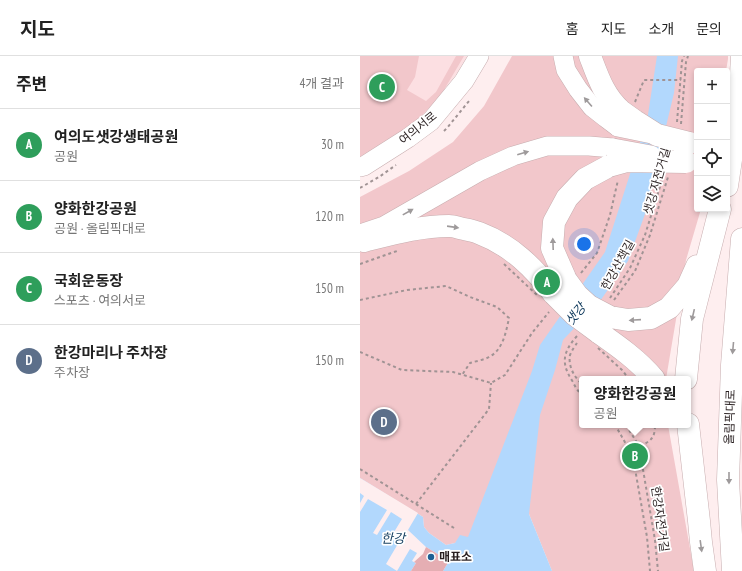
<!DOCTYPE html>
<html lang="ko">
<meta charset="utf-8">
<style>
body{margin:0;font-family:"PT Sans Narrow","Noto Sans KR",sans-serif;background:#f2f2f2;color:#222}
.controls{position:absolute;right:12px;top:12px;display:grid;overflow:hidden;border-radius:4px;box-shadow:0 2px 6px #0003}
.controls button{width:36px;height:36px;display:grid;place-items:center;padding:0;border:0;border-bottom:1px solid #e0e0e0;background:#fff;color:#222;font:20px sans-serif}
.you{position:absolute;left:224px;top:188px;width:14px;height:14px;margin:-10px;border:3px solid #fff;border-radius:50%;background:#1a73e8;box-shadow:0 0 0 6px #1a73e833}
.badge{display:grid;place-items:center;width:26px;height:26px;border-radius:50%;background:#0b8043;color:#fff;font-size:13px;font-weight:700}
.pin{position:absolute;translate:-50% -50%;border:2px solid #fff;box-shadow:0 1px 4px #0006}
.popup{position:absolute;left:219px;top:320px;width:112px;height:52px;box-sizing:border-box;display:grid;place-content:center;border-radius:4px;background:#fff;filter:drop-shadow(0 1px 3px #0005);font-size:13px;white-space:nowrap;color:#767676}
.popup b{font-size:15px;color:#222}
.popup::after{content:'';position:absolute;left:50%;top:100%;margin-left:-8px;border:8px solid transparent;border-top-color:#fff}
.list{margin:0;padding:0;list-style:none}
h2{display:flex;justify-content:space-between;align-items:center;height:52px;margin:0;padding:0 16px;font-size:17px}
h2 small{font-size:13px;font-weight:400;color:#767676}
.list li{display:grid;grid-template-columns:26px 1fr auto;gap:12px;align-items:center;box-sizing:border-box;height:72px;padding:0 16px;border-top:1px solid #e0e0e0}
.list b{display:block;font-size:15px;white-space:nowrap}
.list p{margin:0;font-size:13px;white-space:nowrap;color:#767676}
.list em{font-size:13px;font-style:normal;color:#767676}
.icon{flex:none;width:22px;height:22px;fill:none;stroke:currentColor;stroke-width:2;stroke-linecap:round;stroke-linejoin:round}
.map{position:relative;flex:none;width:382px;height:515px;overflow:hidden}
header{display:flex;align-items:center;gap:24px;box-sizing:border-box;height:56px;padding:0 20px;background:#fff;border-bottom:1px solid #e0e0e0}
header strong{font-size:19px}
nav{display:flex;gap:22px;margin-inline-start:auto;font-size:14px}
main{display:flex}
aside{flex:1;background:#fff}
.map>svg:first-child{display:block}
.built{fill:#fcdfe2}
.green{fill:#f2c7cb}
.water{fill:#b2d8fd}
.pier{fill:#feeeef}
.building{fill:#e5aeb3}
.lines{fill:none;stroke-linecap:round;stroke-linejoin:round}
.major-casing{stroke:#c7adaf;stroke-width:20}
.highway-casing{stroke:#c7adaf;stroke-width:23}
.path{stroke:#a09394;stroke-width:2;stroke-dasharray:3 3;stroke-linecap:butt}
.major{stroke:#fff;stroke-width:19}
.highway{stroke:#fff;stroke-width:22}
.major-bridge-casing{stroke:#c7adaf;stroke-width:20;stroke-linecap:butt}
.highway-bridge-casing{stroke:#c7adaf;stroke-width:23;stroke-linecap:butt}
.path-bridge{stroke:#a09394;stroke-width:2;stroke-dasharray:3 3;stroke-linecap:butt}
.major-bridge{stroke:#fff;stroke-width:19}
.highway-bridge{stroke:#fff;stroke-width:22}
.oneway{fill:#9e9a9b}
.poi-dot{fill:#1e6095;stroke:#fff;stroke-width:1.5}
.labels{text-anchor:middle;stroke-width:3.5;stroke-linejoin:round;paint-order:stroke}
.street-label{font-size:12px;fill:#281f20;stroke:#fff}
.poi-label{font-size:12px;font-weight:bold;fill:#281f20;stroke:#fff;text-anchor:start}
.water-label{font-size:13px;font-style:italic;fill:#123c5e;stroke:#fff}
</style>
<header>
<strong>지도</strong>
<nav><a>홈</a><a>지도</a><a>소개</a><a>문의</a></nav>
</header>
<main>
<aside>
<h2>주변<small>4개 결과</small></h2>
<ul class="list">
<li><span class="badge" style="background:#2e9e5b">A</span><div><b>여의도샛강생태공원</b><p>공원</p></div><em>30 m</em></li>
<li><span class="badge" style="background:#2e9e5b">B</span><div><b>양화한강공원</b><p>공원 · 올림픽대로</p></div><em>120 m</em></li>
<li><span class="badge" style="background:#2e9e5b">C</span><div><b>국회운동장</b><p>스포츠 · 여의서로</p></div><em>150 m</em></li>
<li><span class="badge" style="background:#5c6f8a">D</span><div><b>한강마리나 주차장</b><p>주차장</p></div><em>150 m</em></li>
</ul>
</aside>
<div class="map">
<svg width="382" height="515" viewBox="0 0 382 515">
<rect width="100%" height="100%" fill="#feeeef"/>
<path class="built" d="M0 0H107L97 17 90 26 83 34 62 53Z"/>
<path class="green" d="M0 0H59L55 21 47 34 66 45 76 36 96 0H104L81 39 46 77 0 106Z
M152 0H368V3L366 15H337V153H341L326 204 306 323H222V369H308L334 515H192L169 458 95 487 86 489 69 477 64 471 63 461 0 422V141L49 115 93 86 124 50Z"/>
<path class="water" d="M297 0H318L314 37 285 158 268 205 240 245 203 284 195 314 180 359 169 458 192 515H0V422L63 461 64 471 69 477 86 489 95 487 100 479 108 481 172 315 180 289 245 196 287 65Z"/>
<path class="pier" d="M0 422 58 457 48 474 66 491 89 505 83 515H51L56 507 52 505 57 497 50 493 37 515 26 508 39 486 31 481 42 463 31 456 17 479 13 477 27 454 8 443 0 456V447L4 440 0 437Z"/>
<path class="building" d="M66 491 89 505 83 515H51L56 507 54 506 63 498Z"/>
<g class="lines">
<defs>
<path id="major" d="M203 0 206 14 218 33 232 51 246 62 258 71
M0 111 4 110 48 82 71 65 104 25 119 0
M3 177 24 170 120 115 153 100 187 90H229L253 92"/>
<path id="highway" d="M230 0C238 21 244 40 261 55
M367 130 379 51 382 1
M0 184 4 185C32 178 60 170 89 170 94 170 99 172 104 173 109 174 114 175 119 177 151 189 174 212 194 238
M206 224 192 192 194 166 207 142 225 123 249 110
M250 261 268 264 291 262 309 252 328 230 337 210
M238 276C258 290 278 304 294 323
M326 323 332 263 360 153
M328 368 339 465 341 486 345 515
M373 515 368 424 372 309 382 183"/>
</defs>
<use href="#major" class="major-casing"/>
<use href="#highway" class="highway-casing"/>
<path class="path" d="M275 46 284 24H321
M317 66 322 5 324 0
M321 68 326 6 328 0
M84 75 87 72 109 45
M0 132 19 121 36 109
M0 208 37 195
M221 217 237 197 250 159 258 124
M250 242 270 212 285 179 303 121
M0 244 47 234 86 230 110 241 137 251 149 262C146 276 143 294 129 301 124 304 116 305 110 307L102 319
M254 244 275 215 290 179 308 121
M217 280C202 297 201 308 213 326 215 331 218 335 222 339
M217 287C215 290 212 294 210 299 208 310 214 321 222 328
M0 296 42 314 93 316 131 327 145 319 172 277 189 256
M254 369 258 374 266 388 274 407 287 481 290 515
M266 369 279 390 295 484 298 515
M280 390C291 385 295 382 295 369
M0 413 94 472
M56 448 129 353 131 327"/>
<use href="#major" class="major"/>
<use href="#highway" class="highway"/>
<defs>
<path id="major-bridge" d="M258 71 292 78
M253 92 291 99"/>
<path id="highway-bridge" d="M261 55 275 65 297 79 329 87
M249 110 267 105 326 106
M206 224 217 239 229 250 250 261
M194 238 215 259 238 276"/>
</defs>
<use href="#major-bridge" class="major-bridge-casing"/>
<use href="#highway-bridge" class="highway-bridge-casing"/>
<path class="path-bridge" d="M144 208 178 240
M238 292 262 314 269 323"/>
<use href="#major-bridge" class="major-bridge"/>
<use href="#highway-bridge" class="highway-bridge"/>
</g>
<defs><path id="oneway-solid" d="M-6-.8H1V-3.2L6.5 0L1 3.2V.8H-6Z"/></defs>
<g class="oneway">
<use href="#oneway-solid" transform="translate(228 46) rotate(-131)"/>
<use href="#oneway-solid" transform="translate(163 97) rotate(-16)"/>
<use href="#oneway-solid" transform="translate(48 156) rotate(-29)"/>
<use href="#oneway-solid" transform="translate(93 171) rotate(8)"/>
<use href="#oneway-solid" transform="translate(193 188) rotate(-92)"/>
<use href="#oneway-solid" transform="translate(333 259) rotate(103)"/>
<use href="#oneway-solid" transform="translate(275 264) rotate(176)"/>
<use href="#oneway-solid" transform="translate(373 292) rotate(95)"/>
<use href="#oneway-solid" transform="translate(369 422) rotate(90)"/>
<use href="#oneway-solid" transform="translate(341 490) rotate(82)"/>
</g>
<circle class="poi-dot" cx="71" cy="501" r="4"/>
<g class="labels">
<g class="street-label">
<text transform="translate(58 72) rotate(-39)" y="4">여의서로</text>
<text transform="translate(297 125) rotate(-74)" y="4">샛강 자전거길</text>
<text transform="translate(258 209) rotate(-61)" y="4">한강산책길</text>
<text transform="translate(370 361) rotate(-88)" y="4">올림픽대로</text>
<text transform="translate(300 463) rotate(82)" y="4">한강자전거길</text>
</g>
<g class="poi-label">
<text x="79" y="505">매표소</text>
</g>
<g class="water-label">
<text transform="translate(215 258) rotate(-50)" y="5">샛강</text>
<text x="33" y="487">한강</text>
</g>
</g>
</svg>
<div class="controls">
<button>+</button>
<button>−</button>
<button><svg class="icon" aria-label="locate" viewBox="0 0 24 24"><circle cx="12" cy="12" r="6"/><path d="M12 2v4M12 18v4M2 12h4M18 12h4"/></svg></button>
<button><svg class="icon" aria-label="layers" viewBox="0 0 24 24"><path d="M12 4l9 5-9 5-9-5zM3 14l9 5 9-5"/></svg></button>
</div>
<div class="you"></div>
<div class="pin badge" style="left:187px;top:226px;background:#2e9e5b">A</div>
<div class="pin badge" style="left:275px;top:400px;background:#2e9e5b">B</div>
<div class="popup"><b>양화한강공원</b>공원</div>
<div class="pin badge" style="left:22px;top:31px;background:#2e9e5b">C</div>
<div class="pin badge" style="left:24px;top:366px;background:#5c6f8a">D</div>
</div>
</main>
